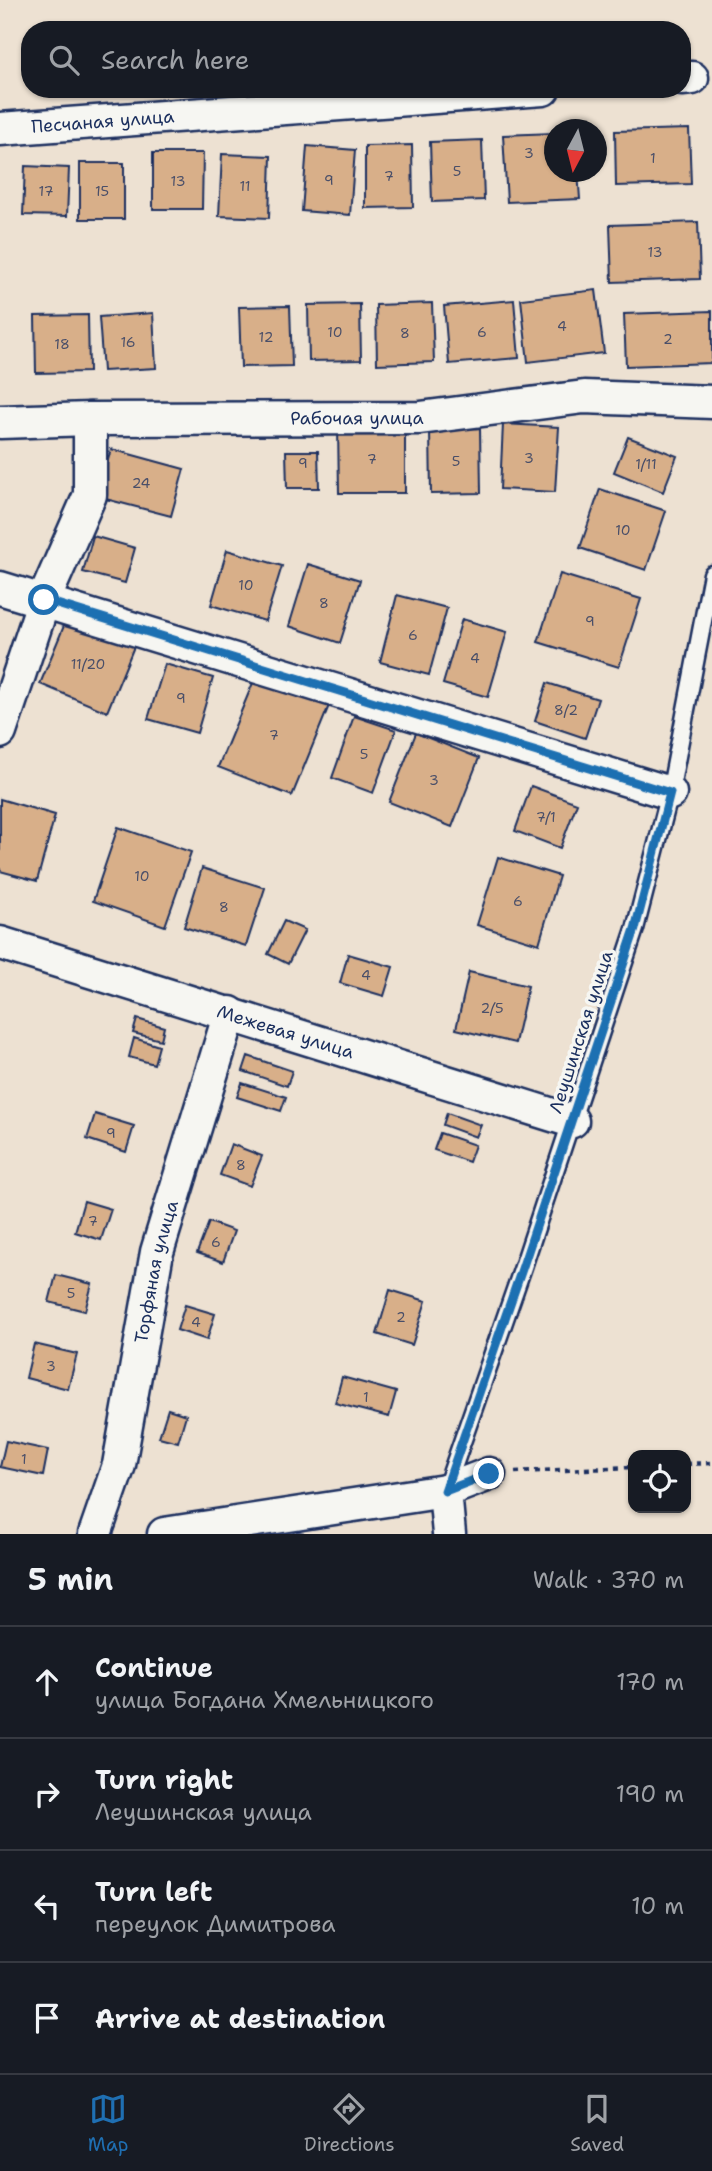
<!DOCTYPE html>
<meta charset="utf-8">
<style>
body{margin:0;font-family:"Shantell Sans",sans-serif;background:#20242c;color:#f1f3f6}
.controls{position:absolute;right:21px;bottom:21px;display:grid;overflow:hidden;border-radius:14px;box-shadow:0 2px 5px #0004}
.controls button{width:63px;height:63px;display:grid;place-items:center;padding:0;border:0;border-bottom:2px solid #363941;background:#171b24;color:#f1f3f6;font:35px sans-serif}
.compass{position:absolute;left:544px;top:119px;width:63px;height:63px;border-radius:50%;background:#171b24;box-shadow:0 2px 5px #0004;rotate:187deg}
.stop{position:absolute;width:21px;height:21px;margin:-16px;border:5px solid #1f6fb2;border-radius:50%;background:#fff}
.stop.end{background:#1f6fb2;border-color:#fff;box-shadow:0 2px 7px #0008}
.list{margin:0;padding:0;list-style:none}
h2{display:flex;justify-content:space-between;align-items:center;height:91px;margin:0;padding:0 28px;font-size:30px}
h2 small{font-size:23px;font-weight:400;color:#9ea1a6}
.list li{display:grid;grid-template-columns:46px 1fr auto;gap:21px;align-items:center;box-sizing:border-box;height:112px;padding:0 28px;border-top:2px solid #363941}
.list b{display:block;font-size:26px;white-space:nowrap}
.list p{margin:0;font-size:23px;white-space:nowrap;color:#9ea1a6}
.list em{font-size:23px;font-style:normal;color:#9ea1a6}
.icon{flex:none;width:38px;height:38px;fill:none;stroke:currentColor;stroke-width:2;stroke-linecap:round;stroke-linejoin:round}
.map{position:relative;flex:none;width:712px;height:1534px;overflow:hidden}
.search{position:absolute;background:#171b24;box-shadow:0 2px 5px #0004;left:21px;right:21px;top:21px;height:77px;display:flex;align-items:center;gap:18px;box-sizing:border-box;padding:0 24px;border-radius:28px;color:#9ea1a6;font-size:26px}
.sheet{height:539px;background:#171b24}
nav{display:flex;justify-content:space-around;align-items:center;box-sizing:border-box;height:98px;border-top:2px solid #363941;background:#171b24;font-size:19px;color:#9ea1a6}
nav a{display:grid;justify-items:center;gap:4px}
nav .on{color:#1f6fb2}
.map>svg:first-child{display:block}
.building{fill:#d8af89;stroke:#1b2f5e;stroke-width:2}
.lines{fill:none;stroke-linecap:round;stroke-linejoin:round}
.lane-casing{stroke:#1b2f5e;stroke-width:21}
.street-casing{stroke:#1b2f5e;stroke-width:37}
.path{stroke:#1b2f5e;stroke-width:4.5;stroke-dasharray:5 5;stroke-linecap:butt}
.lane{stroke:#f6f6f2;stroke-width:16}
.street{stroke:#f6f6f2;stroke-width:32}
.route{stroke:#1f6fb2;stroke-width:9}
.labels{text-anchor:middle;stroke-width:7;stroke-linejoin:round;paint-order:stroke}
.number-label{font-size:14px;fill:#4a4f69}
.street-label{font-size:18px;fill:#1b2f5e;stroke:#f6f6f2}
</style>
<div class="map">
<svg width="712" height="1534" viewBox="0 0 712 1534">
<rect width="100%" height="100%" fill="#ede1d2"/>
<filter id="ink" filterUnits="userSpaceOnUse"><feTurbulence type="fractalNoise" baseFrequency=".0143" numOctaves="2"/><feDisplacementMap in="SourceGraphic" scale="14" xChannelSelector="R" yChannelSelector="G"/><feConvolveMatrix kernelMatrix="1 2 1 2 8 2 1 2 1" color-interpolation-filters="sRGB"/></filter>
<g filter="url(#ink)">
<path class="building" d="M689 129 691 184 616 186 615 131Z
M554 133V172H578L580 199 507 202 503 135Z
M482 140 484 200 432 202 430 142Z
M412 145 413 207 365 208V146Z
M307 146 355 150 350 215 302 211Z
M153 153H203L202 209H153Z
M222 154 271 156 269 218 219 216Z
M80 163H124V219H80Z
M25 166 69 168 67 216 23 215Z
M698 222 700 279 612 282 610 225Z
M596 290 604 353 528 362 521 299Z
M514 300 519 358 449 364 444 306Z
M432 303 434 362 377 364 376 305Z
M360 304 361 360 309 361 308 305Z
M290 306 292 366 241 367 239 307Z
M712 311V363L626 366 624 314Z
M153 313 156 368 103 371 99 317Z
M88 315 89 372 36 373 35 316Z
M503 424 559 427 555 492 500 489Z
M405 425V493H339L338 426Z
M480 428 481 493 431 494 430 430Z
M628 437 677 456 663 492 614 472Z
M111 449 184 469 171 516 98 497Z
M286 451H318L319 488H287Z
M600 489 666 511 646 570 580 548Z
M93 536 135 548 125 583 83 572Z
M227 550 282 566 265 621 211 605Z
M308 564 360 580 340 643 289 626Z
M560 574 641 599 619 667 538 642Z
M397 595 447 608 429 675 380 662Z
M68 616 135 644 107 712 40 684Z
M462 619 507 632 488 697 443 684Z
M165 664 213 678 197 733 148 719Z
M257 673 330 703 292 796 218 767Z
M547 683 598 699 585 738 535 721Z
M354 716 396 730 373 793 332 778Z
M416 733 479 758 452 827 389 802Z
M531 786 577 803 560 848 515 831Z
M0 799 55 815 37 881 0 871Z
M118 827 191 852 165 926 93 901Z
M498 857 559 876 539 944 477 925Z
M202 868 265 888 246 946 184 927Z
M284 921 305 930 288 964 268 954Z
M348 954 393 967 384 996 340 983Z
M469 972 528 986 515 1043 456 1029Z
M137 1019 164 1027 161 1040 133 1033Z
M134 1038 159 1046 154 1064 129 1057Z
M248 1056 292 1071 287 1086 243 1071Z
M242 1083 286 1097 281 1111 237 1097Z
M447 1113 481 1125 476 1137 443 1125Z
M95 1114 134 1126 126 1152 87 1139Z
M440 1133 475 1145 469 1162 434 1150Z
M231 1144 262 1156 250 1186 220 1175Z
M84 1201 111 1209 101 1240 75 1232Z
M209 1222 234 1231 223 1262 197 1253Z
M56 1275 92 1284 85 1311 49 1302Z
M390 1290 426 1301 412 1345 377 1334Z
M185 1305 215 1314 207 1340 177 1330Z
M34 1344 77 1354 68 1389 26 1378Z
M342 1377 396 1392 389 1417 335 1403Z
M168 1409 186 1415 178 1442 159 1437Z
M6 1441 48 1450 43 1476 0 1467Z"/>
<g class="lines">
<defs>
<path id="lane" d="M445 1491 523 1267 635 929 670 793 712 574"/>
<g id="street">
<path d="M682 79 692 78"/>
<path id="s1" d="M0 129 543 89"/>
<path id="s2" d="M0 422 90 419 420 418 584 397 712 402"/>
<path d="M0 588 670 793"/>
<path d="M0 732 44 600 90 495V419"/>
<path id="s3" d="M0 943 572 1121"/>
<path d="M445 1491 449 1534"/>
<path id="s4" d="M95 1534 119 1465 157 1252 230 1013"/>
<path d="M164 1534 445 1491 489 1474"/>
</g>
</defs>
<use href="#lane" class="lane-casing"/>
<use href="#street" class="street-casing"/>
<path class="path" d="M686 1464 712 1463
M515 1472 633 1467"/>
<use href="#lane" class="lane"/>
<use href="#street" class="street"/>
</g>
</g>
<g class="lines" filter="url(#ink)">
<path class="route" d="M44 600 670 793 635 929 523 1266 445 1491 489 1474"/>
</g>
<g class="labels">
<g class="number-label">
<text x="529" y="158">3</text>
<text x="653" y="163">1</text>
<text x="457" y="176">5</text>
<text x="389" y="181">7</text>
<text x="329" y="185">9</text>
<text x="178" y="186">13</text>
<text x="245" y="191">11</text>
<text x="46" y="196">17</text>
<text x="102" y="196">15</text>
<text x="655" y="257">13</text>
<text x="562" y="331">4</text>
<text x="335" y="337">10</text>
<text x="482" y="337">6</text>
<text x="405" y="338">8</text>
<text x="266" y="342">12</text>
<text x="668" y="344">2</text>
<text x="128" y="347">16</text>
<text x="62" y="349">18</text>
<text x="529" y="463">3</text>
<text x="372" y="464">7</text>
<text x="456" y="466">5</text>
<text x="303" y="468">9</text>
<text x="646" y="469">1/11</text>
<text x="141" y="488">24</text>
<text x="623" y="535">10</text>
<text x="246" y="590">10</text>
<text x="324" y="608">8</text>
<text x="590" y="626">9</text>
<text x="413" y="640">6</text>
<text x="475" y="663">4</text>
<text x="88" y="669">11/20</text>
<text x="181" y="703">9</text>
<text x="566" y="715">8/2</text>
<text x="274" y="740">7</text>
<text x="364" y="759">5</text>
<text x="434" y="785">3</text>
<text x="546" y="822">7/1</text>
<text x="142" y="881">10</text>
<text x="518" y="906">6</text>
<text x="224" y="912">8</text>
<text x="366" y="980">4</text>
<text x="492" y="1013">2/5</text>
<text x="111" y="1138">9</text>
<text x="241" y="1170">8</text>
<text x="93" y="1226">7</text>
<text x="216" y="1247">6</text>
<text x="71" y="1298">5</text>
<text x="401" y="1322">2</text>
<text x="196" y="1327">4</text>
<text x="51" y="1371">3</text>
<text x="366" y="1402">1</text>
<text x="24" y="1464">1</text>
</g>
<g class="street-label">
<text dy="6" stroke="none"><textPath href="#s1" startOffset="103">Песчаная улица</textPath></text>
<text dy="6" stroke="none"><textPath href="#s2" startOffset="357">Рабочая улица</textPath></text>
<text dy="6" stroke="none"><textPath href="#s3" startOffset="299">Межевая улица</textPath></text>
<text transform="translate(581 1032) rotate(-72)" y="6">Леушинская улица</text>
<text dy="6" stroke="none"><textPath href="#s4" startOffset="270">Торфяная улица</textPath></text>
</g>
</g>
</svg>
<div class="controls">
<button><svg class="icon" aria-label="locate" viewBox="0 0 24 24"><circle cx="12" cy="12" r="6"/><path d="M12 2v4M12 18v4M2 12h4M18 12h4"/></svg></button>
</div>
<svg class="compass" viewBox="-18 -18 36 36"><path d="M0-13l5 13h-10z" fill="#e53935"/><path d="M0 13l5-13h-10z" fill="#9ea1a6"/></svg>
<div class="stop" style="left:44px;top:600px"></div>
<div class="stop end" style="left:489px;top:1474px"></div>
<div class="search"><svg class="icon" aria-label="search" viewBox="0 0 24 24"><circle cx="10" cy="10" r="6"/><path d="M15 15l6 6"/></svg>Search here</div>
</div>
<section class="sheet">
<h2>5 min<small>Walk · 370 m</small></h2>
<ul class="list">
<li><svg class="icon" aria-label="ahead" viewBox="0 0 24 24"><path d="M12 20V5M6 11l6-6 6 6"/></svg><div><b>Continue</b><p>улица Богдана Хмельницкого</p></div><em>170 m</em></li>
<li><svg class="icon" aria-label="right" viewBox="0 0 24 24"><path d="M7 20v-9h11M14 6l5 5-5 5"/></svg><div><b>Turn right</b><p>Леушинская улица</p></div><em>190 m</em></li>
<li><svg class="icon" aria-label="left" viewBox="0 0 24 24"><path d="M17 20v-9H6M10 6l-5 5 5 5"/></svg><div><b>Turn left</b><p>переулок Димитрова</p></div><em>10 m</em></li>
<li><svg class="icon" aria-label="arrive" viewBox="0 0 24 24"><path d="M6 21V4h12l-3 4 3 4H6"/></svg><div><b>Arrive at destination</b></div></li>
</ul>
</section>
<nav>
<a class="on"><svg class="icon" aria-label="map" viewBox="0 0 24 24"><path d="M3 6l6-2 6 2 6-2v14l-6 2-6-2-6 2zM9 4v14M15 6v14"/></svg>Map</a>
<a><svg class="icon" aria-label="directions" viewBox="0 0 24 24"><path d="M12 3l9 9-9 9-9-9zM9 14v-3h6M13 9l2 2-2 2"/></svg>Directions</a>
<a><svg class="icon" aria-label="saved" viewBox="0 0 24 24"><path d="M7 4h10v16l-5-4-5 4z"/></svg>Saved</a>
</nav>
